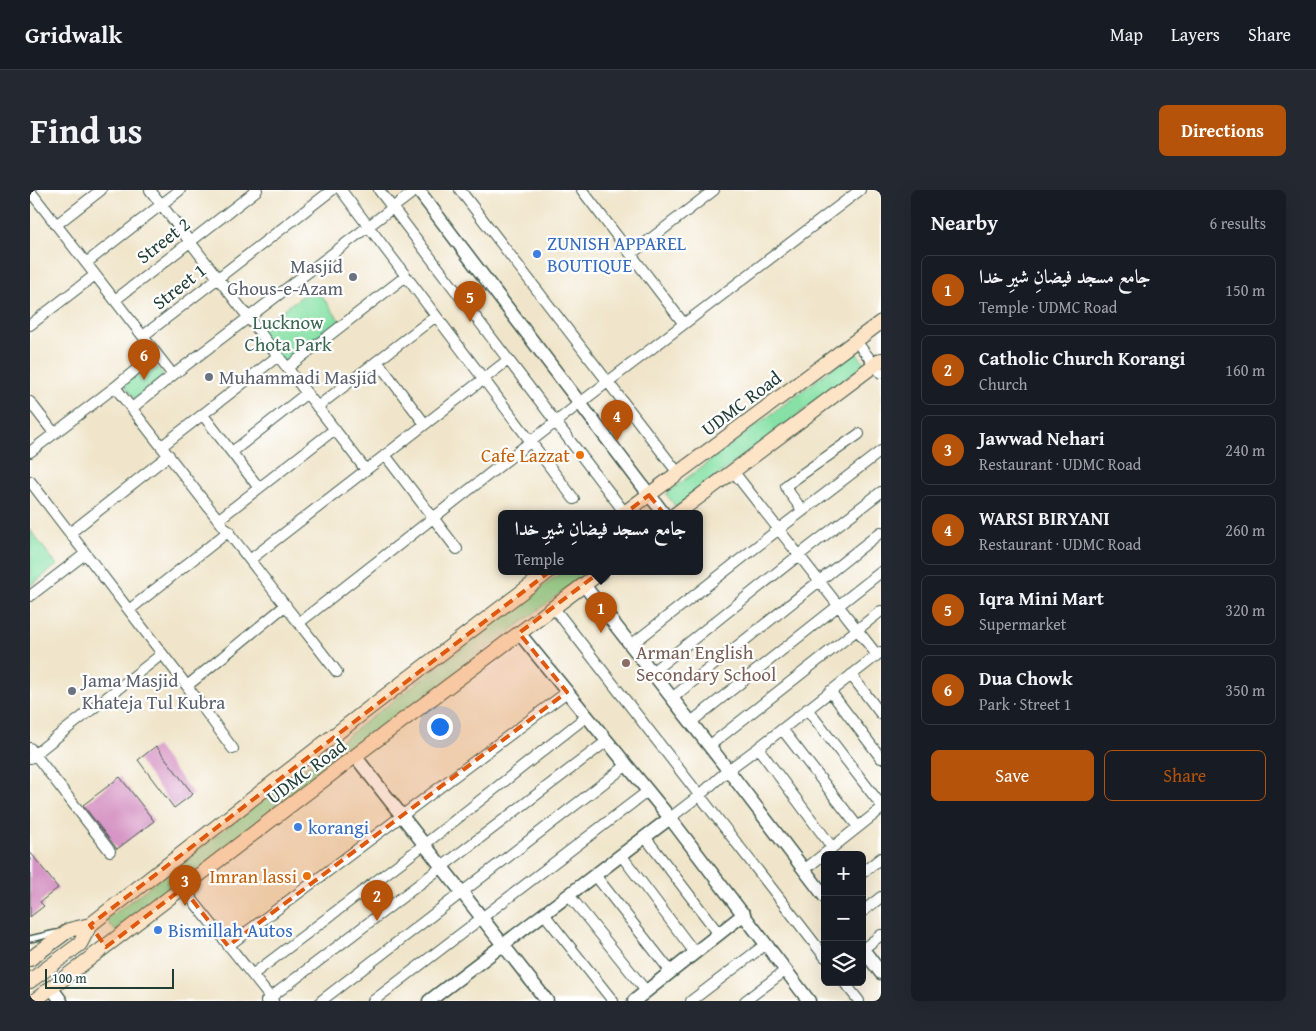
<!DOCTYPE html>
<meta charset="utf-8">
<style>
body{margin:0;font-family:"Gentium Book Plus",Amiri,serif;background:#242831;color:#f1f3f6}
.controls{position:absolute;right:15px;bottom:15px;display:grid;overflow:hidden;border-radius:8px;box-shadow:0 5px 20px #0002}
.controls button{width:45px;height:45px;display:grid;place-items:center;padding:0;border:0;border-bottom:1px solid #363941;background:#171b24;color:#f1f3f6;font:25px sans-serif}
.scale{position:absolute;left:15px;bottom:12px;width:129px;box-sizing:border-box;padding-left:5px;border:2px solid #1f3d34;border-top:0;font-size:14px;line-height:18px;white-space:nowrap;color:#1f3d34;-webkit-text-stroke:4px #fff;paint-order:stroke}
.you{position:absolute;left:409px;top:536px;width:18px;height:18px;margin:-12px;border:4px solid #fff;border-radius:50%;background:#1a73e8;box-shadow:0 0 0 8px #1a73e833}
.badge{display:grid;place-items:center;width:32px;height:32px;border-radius:50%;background:#b45309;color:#fff;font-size:16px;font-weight:700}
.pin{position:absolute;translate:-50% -41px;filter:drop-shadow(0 1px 2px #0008)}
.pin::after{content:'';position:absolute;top:26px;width:18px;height:15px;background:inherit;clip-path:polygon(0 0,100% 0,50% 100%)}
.popup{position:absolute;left:468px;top:320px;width:205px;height:65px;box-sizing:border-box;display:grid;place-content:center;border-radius:8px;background:#171b24;filter:drop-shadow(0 1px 4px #0005);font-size:16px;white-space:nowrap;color:#9ea1a6}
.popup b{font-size:19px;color:#f1f3f6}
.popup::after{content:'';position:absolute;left:50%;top:100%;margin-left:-10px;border:10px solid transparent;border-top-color:#171b24}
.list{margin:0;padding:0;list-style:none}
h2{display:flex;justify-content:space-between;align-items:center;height:65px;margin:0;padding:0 20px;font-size:21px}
h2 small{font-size:16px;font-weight:400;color:#9ea1a6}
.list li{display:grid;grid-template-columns:32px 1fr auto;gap:15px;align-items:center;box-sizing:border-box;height:70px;margin:0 10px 10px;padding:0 10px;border:1px solid #363941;border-radius:8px}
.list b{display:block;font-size:19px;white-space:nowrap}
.list p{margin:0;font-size:16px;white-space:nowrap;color:#9ea1a6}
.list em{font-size:16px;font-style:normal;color:#9ea1a6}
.actions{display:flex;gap:10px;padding:15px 20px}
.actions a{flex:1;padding:11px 0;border:1px solid #b45309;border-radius:8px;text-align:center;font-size:18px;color:#b45309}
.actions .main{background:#b45309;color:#fff}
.icon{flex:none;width:28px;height:28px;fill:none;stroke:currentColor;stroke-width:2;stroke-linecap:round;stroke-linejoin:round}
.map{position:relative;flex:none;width:851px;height:811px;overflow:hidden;border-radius:8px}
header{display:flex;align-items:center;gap:30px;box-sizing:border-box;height:70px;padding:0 25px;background:#171b24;border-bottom:1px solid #363941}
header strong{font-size:24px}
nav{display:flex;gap:28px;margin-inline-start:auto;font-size:18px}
.intro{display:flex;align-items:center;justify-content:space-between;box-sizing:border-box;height:120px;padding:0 30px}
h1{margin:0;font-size:35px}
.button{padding:12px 22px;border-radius:8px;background:#b45309;color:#fff;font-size:18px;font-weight:700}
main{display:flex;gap:30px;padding:0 30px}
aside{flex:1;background:#171b24;border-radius:8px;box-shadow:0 5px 20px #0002}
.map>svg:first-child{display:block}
.green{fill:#87e1a6;stroke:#538f6d}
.building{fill:#d695c4}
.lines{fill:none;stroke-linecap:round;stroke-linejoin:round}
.service-casing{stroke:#3e564a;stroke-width:8}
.minor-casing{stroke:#3e564a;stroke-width:12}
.tertiary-casing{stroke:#3e564a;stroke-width:15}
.secondary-casing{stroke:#3e564a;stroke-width:16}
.service{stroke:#fff;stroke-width:5}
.minor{stroke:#fff;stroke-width:10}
.tertiary{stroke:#fff;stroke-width:12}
.secondary{stroke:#fee4c6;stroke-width:14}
.marked{fill:#de580e;fill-opacity:0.2;stroke:#de580e;stroke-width:4;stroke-dasharray:10 6;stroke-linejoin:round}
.shop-dot{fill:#3f7fe0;stroke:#fff;stroke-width:2}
.worship-dot{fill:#6b7280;stroke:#fff;stroke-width:2}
.food-dot{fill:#e8710a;stroke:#fff;stroke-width:2}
.education-dot{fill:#8d6e63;stroke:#fff;stroke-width:2}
.labels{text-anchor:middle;stroke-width:4.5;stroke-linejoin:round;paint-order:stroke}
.street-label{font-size:19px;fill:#1f3d34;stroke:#fff}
.shop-label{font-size:19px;fill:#366cbe;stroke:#fff;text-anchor:start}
.worship-label{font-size:19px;fill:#5b616d;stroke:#fff;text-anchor:start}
.park-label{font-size:19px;fill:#396650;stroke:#fff}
.food-label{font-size:19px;fill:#c56008;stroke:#fff;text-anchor:end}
.education-label{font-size:19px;fill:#785e54;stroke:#fff;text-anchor:start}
</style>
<header>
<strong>Gridwalk</strong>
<nav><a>Map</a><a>Layers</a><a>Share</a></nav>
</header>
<div class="intro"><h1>Find us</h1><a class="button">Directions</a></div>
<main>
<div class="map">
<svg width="851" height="811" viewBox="0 0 851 811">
<rect width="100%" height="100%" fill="#fff"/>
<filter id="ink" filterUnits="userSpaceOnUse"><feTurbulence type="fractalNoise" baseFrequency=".02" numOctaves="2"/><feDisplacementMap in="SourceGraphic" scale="10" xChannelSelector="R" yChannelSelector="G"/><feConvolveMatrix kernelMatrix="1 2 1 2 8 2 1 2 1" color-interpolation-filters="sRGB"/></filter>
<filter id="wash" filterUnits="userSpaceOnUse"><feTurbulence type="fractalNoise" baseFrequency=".0096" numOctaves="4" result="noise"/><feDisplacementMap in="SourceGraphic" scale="20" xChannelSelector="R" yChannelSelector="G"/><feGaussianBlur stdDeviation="1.12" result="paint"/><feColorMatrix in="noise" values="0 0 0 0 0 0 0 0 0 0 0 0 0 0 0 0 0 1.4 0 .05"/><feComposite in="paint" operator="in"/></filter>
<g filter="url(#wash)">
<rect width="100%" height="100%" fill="#f0e5ca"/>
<path class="green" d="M285 97 310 131 253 175 230 145 233 134Z
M825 161 835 174 646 317 636 304Z
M122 172 134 186 105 209 94 195Z
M0 340 27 375 0 396Z
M532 382H558L86 742 76 730Z"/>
<g id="blocks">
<path class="building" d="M126 556 163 604 144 618 108 570Z
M90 587 124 631 87 659 53 615Z
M0 662 28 698 10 712 14 716 0 727Z"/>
</g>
</g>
<g filter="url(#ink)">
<use href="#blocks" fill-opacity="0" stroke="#3e564a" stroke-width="1"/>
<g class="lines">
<defs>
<path id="service" d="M0 749 26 743"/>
<path id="minor" d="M120 0 336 280
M311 0 544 309
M349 0 595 323
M430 0 648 283
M552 0 654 134
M0 1 143 185
M26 35 71 0
M601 64 684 0
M56 73 150 0
M85 110 227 0
M0 135 65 85
M113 146 302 0
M825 150 851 183
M347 171 395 234
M257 178 376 86
M85 197 307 482
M0 212 24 243
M287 217 406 126
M102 218 143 185 386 0
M173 225 229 298 189 329
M132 256 248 166
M0 262 85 197 126 163
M202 262 277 203
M355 265 427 359
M703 281 847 465
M0 291 157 496 203 559
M229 298 305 239
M773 321 758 301 756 296 758 294 829 244
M40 343 139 265
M221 369 478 170
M0 406 55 364
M524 418 795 767
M99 420 199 341
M270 432 550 213 830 0
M601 455 749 339 851 261
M622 482 769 365 851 302
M821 485 851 524
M157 496 256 415
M800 501 851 568
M642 508 851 342
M777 519 851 615
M661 532 851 382
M752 539 828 637
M679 556 851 421
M0 558 80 661
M728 558 802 657
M0 568 132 464
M640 628 670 605 698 580 728 558 851 462
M615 647 689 744
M591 665 665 763
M774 680 851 619
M832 683 851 668
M565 685 641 782
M153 698 243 811
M539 705 616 801
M832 722 851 707
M514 724 583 811
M198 756 537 502
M833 759 851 745
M222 785 395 654 557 526
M814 792 829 811
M236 811 577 551
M291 811 597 575
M343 811 618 601
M661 811 736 754
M715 811 756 780"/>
<path id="tertiary" d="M388 0 634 324
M554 395 698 580 795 707
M489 443 640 628 779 811
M325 566 517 811
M832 758 851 783
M21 797 31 811
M399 811 640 628
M604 811 714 724"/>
<path id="secondary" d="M593 324 851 132
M646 324 851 170
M0 769 39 740 60 735 338 519 518 382
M0 791 50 754 60 735
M4 811 325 566 571 382"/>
</defs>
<use href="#service" class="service-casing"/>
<use href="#minor" class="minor-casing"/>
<use href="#tertiary" class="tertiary-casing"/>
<use href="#secondary" class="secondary-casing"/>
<use href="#service" class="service"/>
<use href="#minor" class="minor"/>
<use href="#tertiary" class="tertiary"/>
<use href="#secondary" class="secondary"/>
</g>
</g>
<path class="marked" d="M619 305 639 330 489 443 537 502 198 756 153 698 76 757 60 735Z"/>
<g class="shop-dot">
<circle cx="507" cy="64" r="5"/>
<circle cx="268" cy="637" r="5"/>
<circle cx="128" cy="740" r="5"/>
</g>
<g class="worship-dot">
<circle cx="323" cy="87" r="5"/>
<circle cx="179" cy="187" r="5"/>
<circle cx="42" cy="501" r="5"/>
</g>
<g class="food-dot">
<circle cx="550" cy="265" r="5"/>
<circle cx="277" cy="686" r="5"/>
</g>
<circle class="education-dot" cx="596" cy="473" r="5"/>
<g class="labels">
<g class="street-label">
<text transform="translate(133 50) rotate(-38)" y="7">Street 2</text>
<text transform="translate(149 96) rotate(-38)" y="7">Street 1</text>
<text transform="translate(711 213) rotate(-37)" y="7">UDMC Road</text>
<text transform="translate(276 581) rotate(-37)" y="7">UDMC Road</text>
</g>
<g class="shop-label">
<text x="517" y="60">ZUNISH APPAREL<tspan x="517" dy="22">BOUTIQUE</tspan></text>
<text x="278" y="644">korangi</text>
<text x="138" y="747">Bismillah Autos</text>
</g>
<g class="worship-label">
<text x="313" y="83" text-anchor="end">Masjid<tspan x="313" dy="22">Ghous-e-Azam</tspan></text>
<text x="189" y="194">Muhammadi Masjid</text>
<text x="52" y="497">Jama Masjid<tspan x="52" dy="22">Khateja Tul Kubra</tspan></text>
</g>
<g class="park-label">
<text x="258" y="139">Lucknow<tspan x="258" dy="22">Chota Park</tspan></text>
</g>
<g class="food-label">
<text x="540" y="272">Cafe Lazzat</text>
<text x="267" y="693">Imran lassi</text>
</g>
<g class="education-label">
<text x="606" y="469">Arman English<tspan x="606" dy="22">Secondary School</tspan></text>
</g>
</g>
</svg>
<div class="controls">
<button>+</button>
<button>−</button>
<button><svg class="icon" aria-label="layers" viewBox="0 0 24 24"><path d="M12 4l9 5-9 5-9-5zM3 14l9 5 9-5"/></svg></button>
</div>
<div class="scale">100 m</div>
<div class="you"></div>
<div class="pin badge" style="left:571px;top:443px">1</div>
<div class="popup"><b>جامع مسجد فیضانِ شیرِ خدا</b>Temple</div>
<div class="pin badge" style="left:347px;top:731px">2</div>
<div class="pin badge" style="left:155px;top:716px">3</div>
<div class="pin badge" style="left:587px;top:251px">4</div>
<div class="pin badge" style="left:440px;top:132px">5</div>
<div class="pin badge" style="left:114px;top:190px">6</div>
</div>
<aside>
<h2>Nearby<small>6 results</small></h2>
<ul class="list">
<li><span class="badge">1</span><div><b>جامع مسجد فیضانِ شیرِ خدا</b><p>Temple · UDMC Road</p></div><em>150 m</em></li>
<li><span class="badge">2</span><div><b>Catholic Church Korangi</b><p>Church</p></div><em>160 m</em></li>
<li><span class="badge">3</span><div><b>Jawwad Nehari</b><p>Restaurant · UDMC Road</p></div><em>240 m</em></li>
<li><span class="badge">4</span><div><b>WARSI BIRYANI</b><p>Restaurant · UDMC Road</p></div><em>260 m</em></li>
<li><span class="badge">5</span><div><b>Iqra Mini Mart</b><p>Supermarket</p></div><em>320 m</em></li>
<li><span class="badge">6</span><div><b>Dua Chowk</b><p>Park · Street 1</p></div><em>350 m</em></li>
</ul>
<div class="actions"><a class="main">Save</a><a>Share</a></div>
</aside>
</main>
